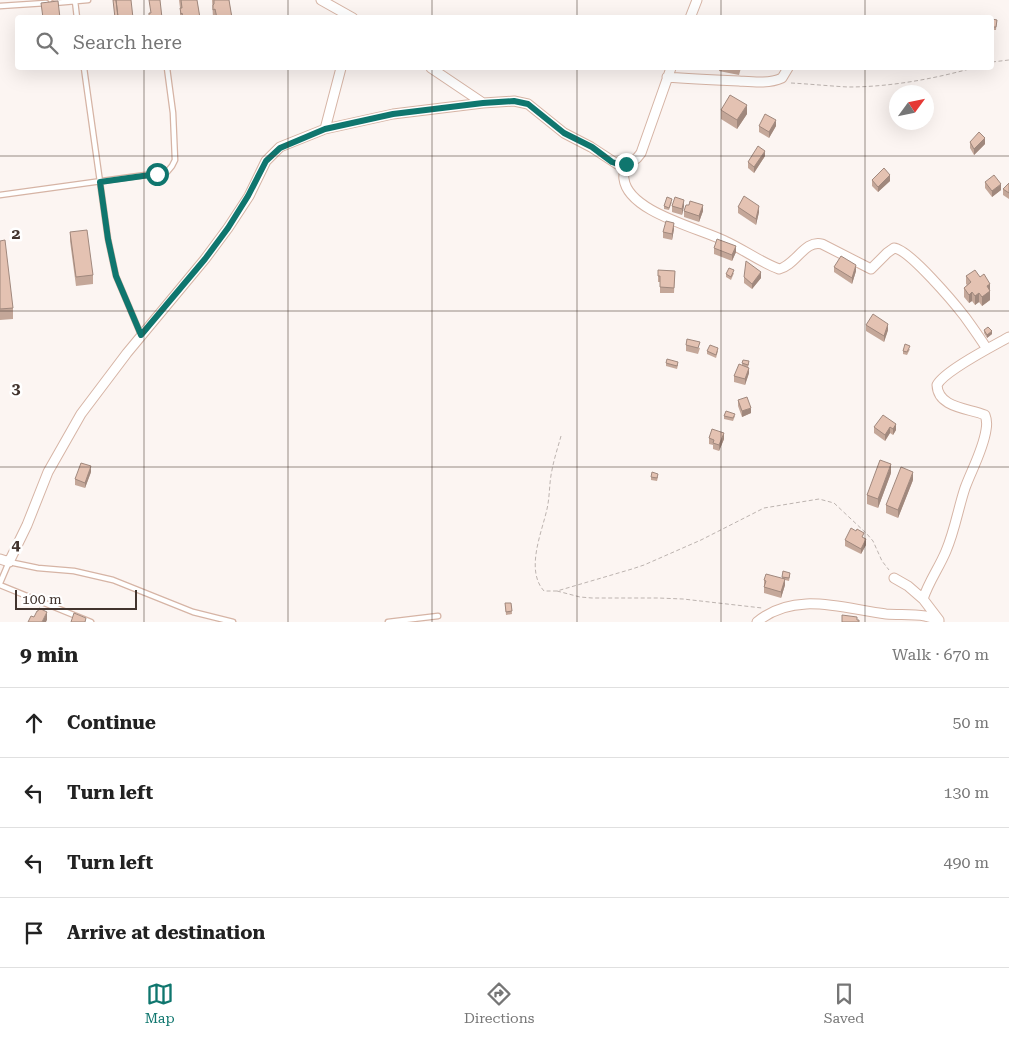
<!DOCTYPE html>
<meta charset="utf-8">
<style>
body{margin:0;font-family:"Roboto Serif",serif;background:#f6f6f6;color:#222}
.compass{position:absolute;left:889px;top:85px;width:45px;height:45px;border-radius:50%;background:#fff;box-shadow:0 5px 20px #0002;rotate:57deg}
.scale{position:absolute;left:15px;bottom:12px;width:122px;box-sizing:border-box;padding-left:5px;border:2px solid #42342e;border-top:0;font-size:14px;line-height:18px;white-space:nowrap;color:#42342e;-webkit-text-stroke:4px #fff;paint-order:stroke}
.stop{position:absolute;width:15px;height:15px;margin:-11px;border:4px solid #0f766e;border-radius:50%;background:#fff}
.stop.end{background:#0f766e;border-color:#fff;box-shadow:0 1px 5px #0008}
.list{margin:0;padding:0;list-style:none}
h2{display:flex;justify-content:space-between;align-items:center;height:65px;margin:0;padding:0 20px;font-size:21px}
h2 small{font-size:16px;font-weight:400;color:#767676}
.list li{display:grid;grid-template-columns:32px 1fr auto;gap:15px;align-items:center;box-sizing:border-box;height:70px;padding:0 20px;border-top:1px solid #e0e0e0}
.list b{display:block;font-size:19px;white-space:nowrap}
.list em{font-size:16px;font-style:normal;color:#767676}
.icon{flex:none;width:28px;height:28px;fill:none;stroke:currentColor;stroke-width:2;stroke-linecap:round;stroke-linejoin:round}
.map{position:relative;flex:none;width:1009px;height:622px;overflow:hidden}
.search{position:absolute;background:#fff;box-shadow:0 5px 20px #0002;left:15px;right:15px;top:15px;height:55px;display:flex;align-items:center;gap:12px;box-sizing:border-box;padding:0 18px;border-radius:5px;color:#767676;font-size:19px}
.sheet{height:345px;background:#fff}
nav{display:flex;justify-content:space-around;align-items:center;box-sizing:border-box;height:70px;border-top:1px solid #e0e0e0;background:#fff;font-size:14px;color:#767676}
nav a{display:grid;justify-items:center;gap:2px}
nav .on{color:#0f766e}
.map>svg:first-child{display:block}
.lines{fill:none;stroke-linecap:round;stroke-linejoin:round}
.service-casing{stroke:#d6b4a5;stroke-width:7}
.minor-casing{stroke:#d6b4a5;stroke-width:11}
.path{stroke:#bdb4b0;stroke-width:1;stroke-dasharray:4 2.5;stroke-linecap:butt}
.service{stroke:#fff;stroke-width:4.5}
.minor{stroke:#fff;stroke-width:9}
.wall{fill:#c4a799}
.shaded-wall{fill:#a0887d}
.building{fill:#e4c2b2;stroke:#a0887d}
.route{stroke:#0f766e;stroke-width:6}
.grid{fill:none;stroke:#42342e;stroke-width:1;stroke-opacity:0.55}
.grid-label{font-size:16px;text-anchor:middle;font-weight:bold;fill:#42342e;stroke:#fff;stroke-width:5;stroke-linejoin:round;paint-order:stroke}
</style>
<div class="map">
<svg width="1009" height="622" viewBox="0 0 1009 622">
<rect width="100%" height="100%" fill="#fcf5f2"/>
<g class="lines">
<defs>
<path id="service" d="M75 1 77 18
M54 3 88 0
M0 6 46 3
M84 68 108 239 116 276 141 335
M0 195 167 172 172 166 175 160 173 113 167 68
M0 583 9 562 38 568 74 571 113 580 193 612 233 622
M0 585 91 622
M388 622 438 616"/>
<path id="minor" d="M321 0 353 18
M690 18 697 0
M431 68 483 103
M667 77C691 79 715 80 739 81 753 82 769 84 782 78L788 68
M325 129 341 68
M626 164C625 169 623 175 624 179 628 212 699 228 725 241 743 249 760 262 779 269 795 266 805 239 822 244L871 269 887 253 894 248C909 249 955 304 965 317 973 328 980 338 987 349
M0 559 9 562 27 525 48 472 81 414 127 353 205 259 228 228 249 196 266 161 280 147 325 129 393 114 483 103 514 101 528 104 564 133 591 147 617 164 621 165 630 163 637 158 641 153 671 68
M894 578 908 586 923 599 939 620
M923 599C929 581 939 568 946 551 955 530 958 509 965 488 972 469 983 450 986 430 987 425 987 420 985 415 968 408 938 408 937 385 944 371 993 346 1009 337
M757 622C795 590 844 609 886 614 899 615 912 614 925 616 930 617 935 619 939 621"/>
</defs>
<use href="#service" class="service-casing"/>
<use href="#minor" class="minor-casing"/>
<path class="path" d="M992 62 1009 60
M791 83C810 84 829 86 848 87 890 87 933 79 973 68
M561 436C558 447 554 459 552 470 549 483 550 496 547 509 542 532 525 570 544 591H557L632 569 644 565 701 540 764 508 819 499 834 503 867 534 873 541 882 561 889 570
M557 591 580 597 592 598H658L683 599 762 608"/>
<use href="#service" class="service"/>
<use href="#minor" class="minor"/>
</g>
<path class="wall" d="M179 0H197L200 18H180V8Z
M212 0H229L232 18H213Z
M992 19 997 20 996 30H992Z
M719 68H741L739 75 719 71Z
M721 110 747 114 737 129 721 119Z
M759 126H776L769 138 759 132Z
M970 142 985 144 974 155 970 148Z
M765 156 754 173 748 168V162Z
M872 180 890 181 878 192 872 186Z
M985 182 1001 190 992 197 985 188Z
M1009 183V199L1003 195V189Z
M672 202 669 210 664 209V206Z
M672 206H684L682 215 672 212Z
M738 207 759 212 756 225 738 213Z
M684 211H703L699 222 684 217Z
M674 229 672 240 663 238V232Z
M70 232 93 275V284L76 286 70 241Z
M0 241 13 308V319L0 320Z
M714 248 736 252 732 261 714 254Z
M834 267 856 271 852 284 834 272Z
M658 270 675 271 674 293H660V282H658Z
M734 273 731 280 726 277V274Z
M966 276 980 277 990 284V300L982 306 979 302 975 305 972 301 969 303 964 297V288L967 285 966 284Z
M744 277 761 278 752 289 744 283Z
M866 325 888 330 884 342 866 331Z
M984 330 992 334 987 338 984 333Z
M686 345 700 348 698 354 686 351Z
M910 349 907 355 903 354V351Z
M707 351H718L716 358 707 354Z
M666 363 678 365 677 369 666 366Z
M742 363 749 364 748 367 749 373 745 385 734 382V376L742 365Z
M738 400 751 413 742 417 738 406Z
M724 416H735L733 421 724 419Z
M896 424V430L893 435 890 433 885 441 874 433V427Z
M709 438 724 439 719 451 713 449V445L709 444Z
M91 472 85 488 75 485V479Z
M891 473 878 508 867 504V495Z
M651 477H658L657 481 651 480Z
M913 480 898 518 886 513V505Z
M864 539 866 545 861 554 845 546V540Z
M783 571 790 576 789 581 785 580V585L781 598 764 593V580L782 578Z
M505 603H511L512 614 506 615Z"/>
<path class="shaded-wall" d="M747 105V114L737 129V120Z
M776 120V126L769 138V132Z
M985 138V144L974 155V149Z
M765 151V156L754 173V167Z
M890 175V181L878 192V187Z
M1001 184V190L992 197V191Z
M684 200V206L682 215V209Z
M703 205V211L699 222V216Z
M759 206V212L756 225V219Z
M674 223V229L672 240V234Z
M736 246V252L732 261V255Z
M856 265V271L852 284V278Z
M761 272V278L752 289V284Z
M990 284V300L982 306V297L987 286Z
M972 292V301L969 303V295Z
M979 293V302L975 305V296Z
M888 324V330L884 342V336Z
M992 331V334L987 338V335Z
M749 368V373L745 385V379Z
M751 408V413L742 417V411Z
M896 424V430L893 435V429Z
M890 427V433L885 441V435Z
M724 433V439L719 451V445Z
M891 464V473L878 508V499Z
M91 466V472L85 488V483Z
M913 472V480L898 518V510Z
M866 539V545L861 554V549Z
M785 579V585L781 598V592Z
M47 612V620L46 622H42Z"/>
<path class="building" d="M113 0H116L118 17 117 18H115Z
M116 0H131L133 18H117L118 17Z
M149 0H160L162 18H149V13H151Z
M181 0H197L200 18H183L182 13 181 14 180 8H182Z
M214 0H229L232 18H217L215 9 213 10V5L214 4Z
M58 1 60 18H43L41 3Z
M807 16 824 17V18H807Z
M992 19 997 20 996 27H992Z
M730 95 747 105 737 120 721 110Z
M765 114 776 120 769 132 759 126Z
M979 132 985 138 974 149 970 142Z
M758 146 765 151 754 167 748 162Z
M884 168 890 175 878 187 872 180Z
M994 175 1001 184 992 191 985 182Z
M1009 183V193L1003 189Z
M744 196 759 206 756 219 738 207Z
M667 197 672 199 669 208 664 206Z
M675 197 684 200 682 209 672 206Z
M690 201 703 205 699 216 684 211 686 205H689Z
M666 221 674 223 672 234 663 232Z
M87 230 93 275 76 277 70 232Z
M717 239 736 246 732 255 714 248Z
M5 240 13 308 0 309V241Z
M841 256 856 265 852 278 834 267Z
M746 261 761 272 752 284 744 277Z
M729 268 734 270 731 277 726 274Z
M658 270 675 271 674 288 660 287V276H658Z
M975 270 980 277 984 274 990 284 987 286 990 291 982 297 979 293 975 296 972 292 969 295 964 288 971 282 966 276Z
M873 314 888 324 884 336 866 325Z
M988 327 992 331 987 335 984 330Z
M687 339 700 342 698 348 686 345Z
M905 344 910 346 907 352 903 351Z
M710 345 718 348 716 355 707 351Z
M667 359 678 362 677 366 666 363Z
M743 360 749 361 748 365 742 363Z
M739 364 749 368 745 379 734 376Z
M747 397 751 408 742 411 738 400Z
M726 411 735 414 733 418 724 416Z
M883 415 896 424 893 429 890 427 885 435 874 427Z
M712 429 724 433 719 445 713 443 714 440 709 438Z
M880 460 891 464 878 499 867 495Z
M81 463 91 466 85 483 75 479Z
M901 467 913 472 898 510 886 505Z
M652 472 658 474 657 478 651 477Z
M851 528 856 531 857 529 864 533 862 537 866 539 861 549 845 540Z
M783 571 790 573 789 578 782 577Z
M766 574 785 579 781 592 764 587 766 581 764 580Z
M505 603H511L512 611 506 612Z
M39 608 47 612 42 622H28L31 616 34 617 37 611H38Z
M74 613 86 618 85 622H71Z
M842 615 857 617V620H859V622H842Z"/>
<g class="lines">
<path class="route" d="M157 174 100 182 108 239 116 276 141 335 205 259 228 228 248 196 266 161 280 148 325 129 393 114 483 103 514 101 528 104 564 133 592 147 612 162 621 165 626 164"/>
</g>
<path class="grid" d="M144 0V18M288 0V18M432 0V18M577 0V18M721 0V18M865 0V18M144 68V622M288 68V622M432 68V622M577 68V622M721 68V622M865 68V622M0 156H1009M0 311H1009M0 467H1009"/>
<g class="grid-label">
<text x="16" y="239">2</text>
<text x="16" y="394">3</text>
<text x="16" y="550">4</text>
</g>
</svg>
<svg class="compass" viewBox="-18 -18 36 36"><path d="M0-13l5 13h-10z" fill="#e53935"/><path d="M0 13l5-13h-10z" fill="#767676"/></svg>
<div class="scale">100 m</div>
<div class="stop" style="left:157px;top:174px"></div>
<div class="stop end" style="left:626px;top:164px"></div>
<div class="search"><svg class="icon" aria-label="search" viewBox="0 0 24 24"><circle cx="10" cy="10" r="6"/><path d="M15 15l6 6"/></svg>Search here</div>
</div>
<section class="sheet">
<h2>9 min<small>Walk · 670 m</small></h2>
<ul class="list">
<li><svg class="icon" aria-label="ahead" viewBox="0 0 24 24"><path d="M12 20V5M6 11l6-6 6 6"/></svg><div><b>Continue</b></div><em>50 m</em></li>
<li><svg class="icon" aria-label="left" viewBox="0 0 24 24"><path d="M17 20v-9H6M10 6l-5 5 5 5"/></svg><div><b>Turn left</b></div><em>130 m</em></li>
<li><svg class="icon" aria-label="left" viewBox="0 0 24 24"><path d="M17 20v-9H6M10 6l-5 5 5 5"/></svg><div><b>Turn left</b></div><em>490 m</em></li>
<li><svg class="icon" aria-label="arrive" viewBox="0 0 24 24"><path d="M6 21V4h12l-3 4 3 4H6"/></svg><div><b>Arrive at destination</b></div></li>
</ul>
</section>
<nav>
<a class="on"><svg class="icon" aria-label="map" viewBox="0 0 24 24"><path d="M3 6l6-2 6 2 6-2v14l-6 2-6-2-6 2zM9 4v14M15 6v14"/></svg>Map</a>
<a><svg class="icon" aria-label="directions" viewBox="0 0 24 24"><path d="M12 3l9 9-9 9-9-9zM9 14v-3h6M13 9l2 2-2 2"/></svg>Directions</a>
<a><svg class="icon" aria-label="saved" viewBox="0 0 24 24"><path d="M7 4h10v16l-5-4-5 4z"/></svg>Saved</a>
</nav>
